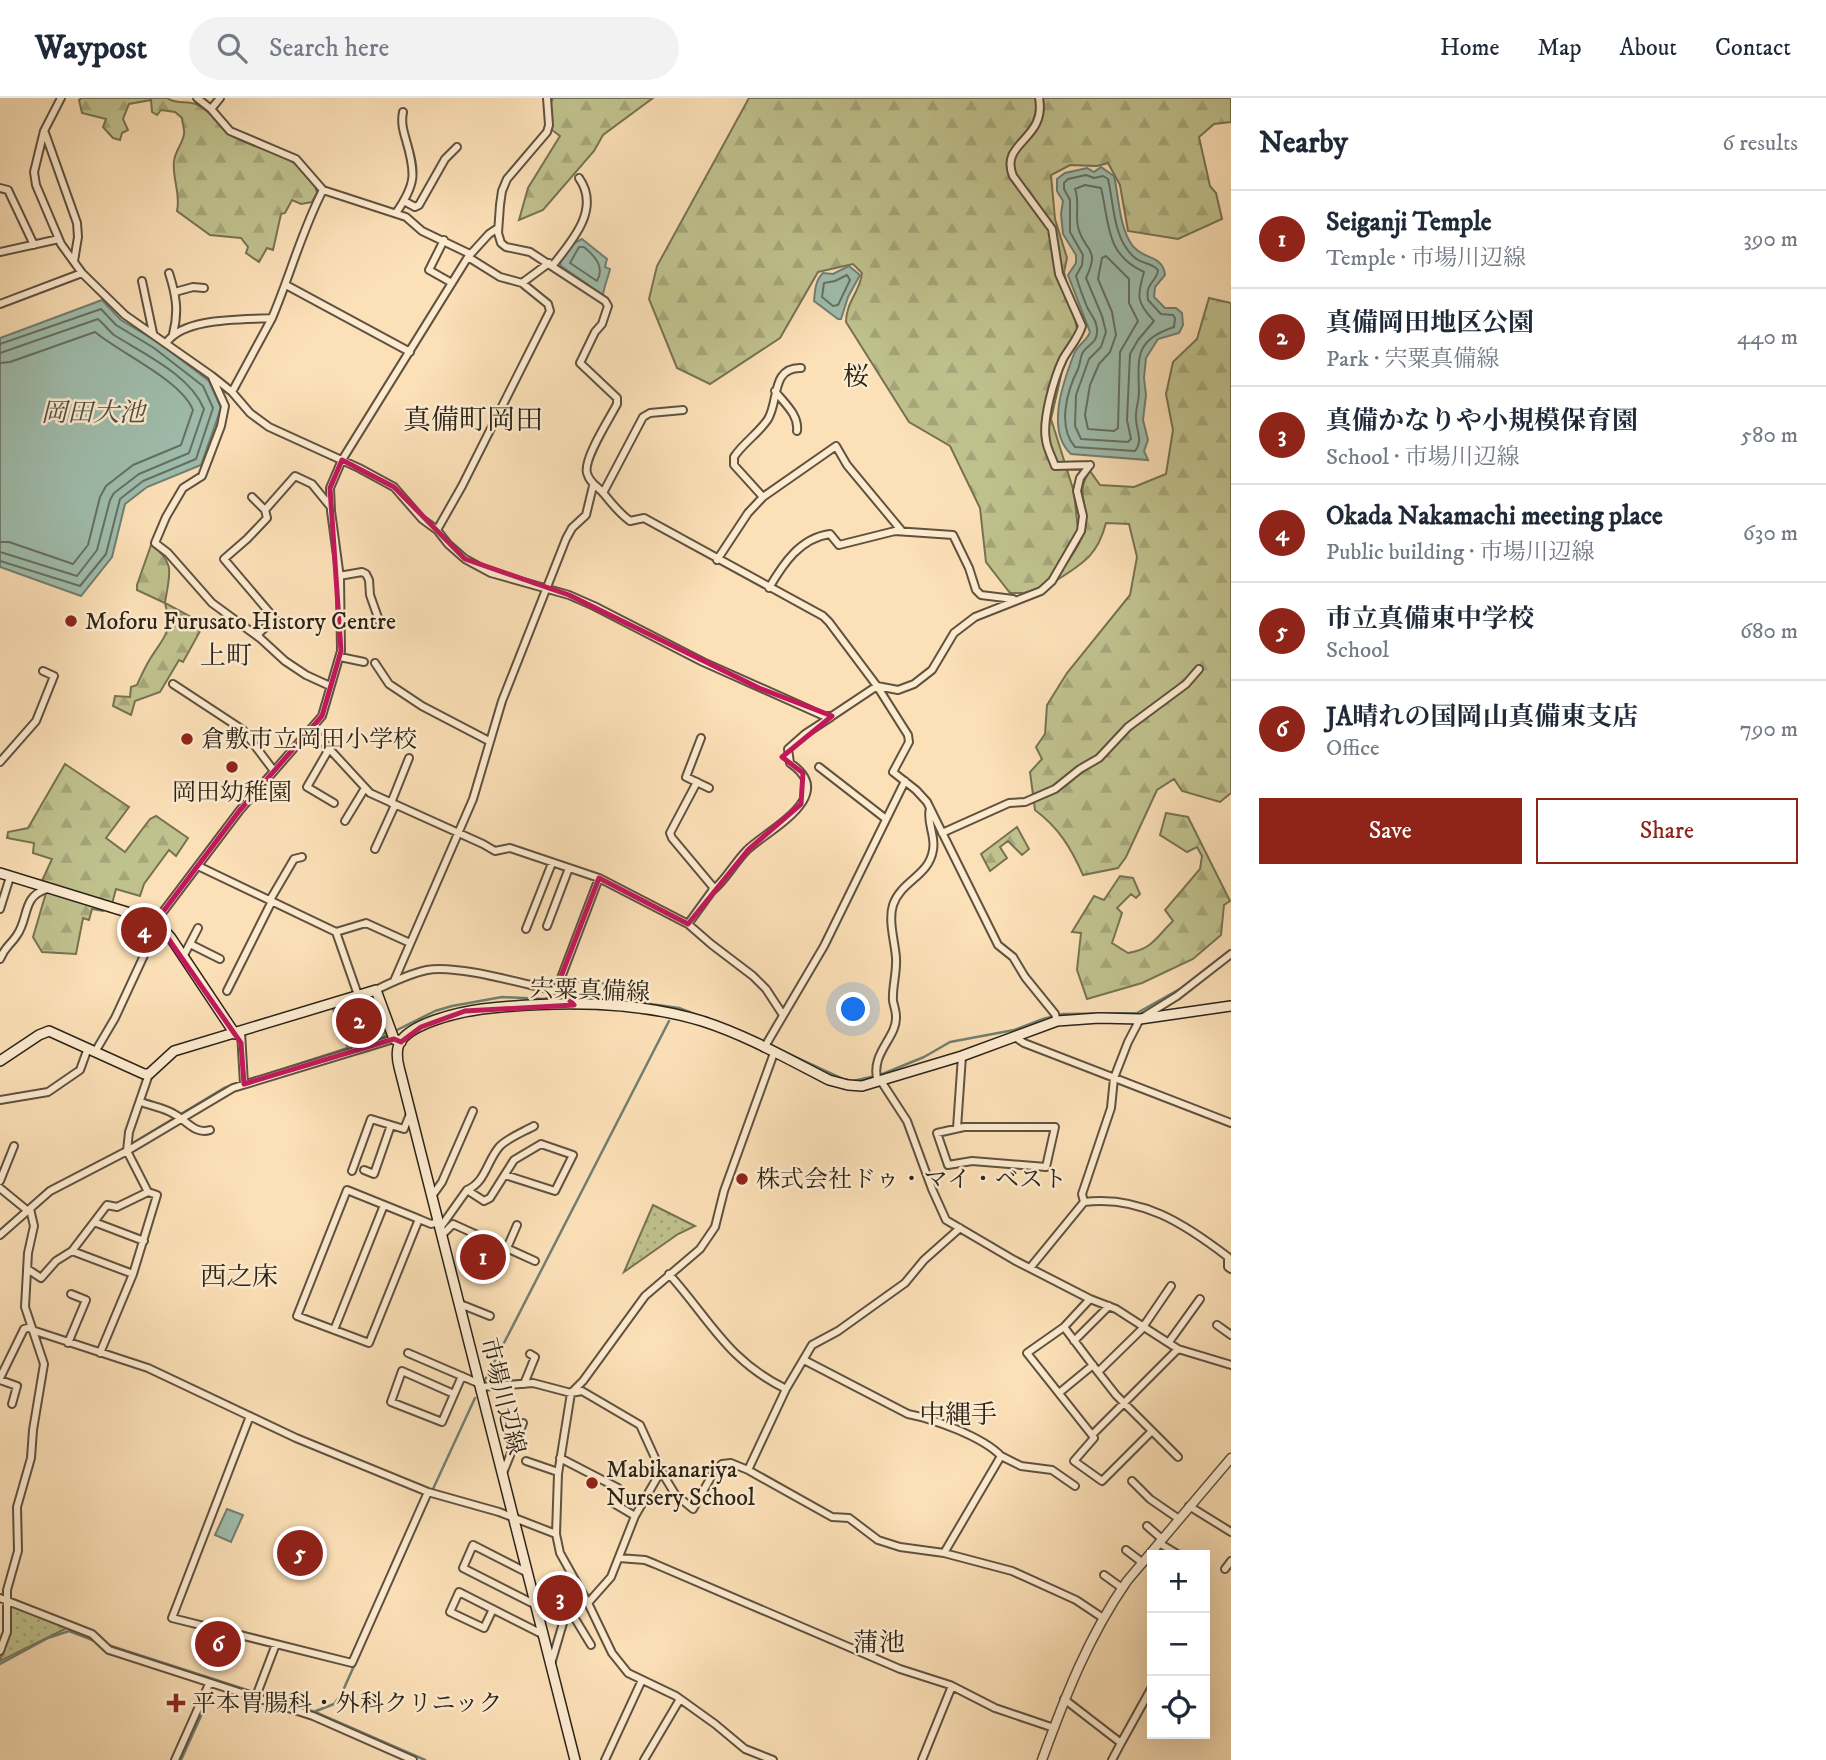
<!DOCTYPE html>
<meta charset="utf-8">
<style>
body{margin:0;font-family:"IM FELL DW Pica","Noto Serif JP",serif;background:#f2f2f3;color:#1f2937}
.controls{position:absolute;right:21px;bottom:21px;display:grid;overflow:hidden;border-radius:0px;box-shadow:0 7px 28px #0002}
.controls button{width:63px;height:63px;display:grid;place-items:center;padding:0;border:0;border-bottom:2px solid #e0e1e3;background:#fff;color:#1f2937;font:35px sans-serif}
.you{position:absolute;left:854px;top:912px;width:24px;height:24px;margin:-18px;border:5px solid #fff;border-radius:50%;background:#1a73e8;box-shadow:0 0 0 10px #1a73e833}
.badge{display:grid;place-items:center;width:46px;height:46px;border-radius:50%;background:#8f2418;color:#fff;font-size:23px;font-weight:700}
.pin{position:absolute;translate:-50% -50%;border:4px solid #fff;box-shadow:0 2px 7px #0006}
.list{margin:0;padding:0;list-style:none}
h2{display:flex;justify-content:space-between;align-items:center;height:91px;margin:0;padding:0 28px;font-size:30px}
h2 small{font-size:23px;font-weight:400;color:#747a83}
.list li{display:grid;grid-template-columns:46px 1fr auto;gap:21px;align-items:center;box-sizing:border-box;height:98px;padding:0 28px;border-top:2px solid #e0e1e3}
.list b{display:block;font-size:26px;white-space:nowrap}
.list p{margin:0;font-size:23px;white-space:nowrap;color:#747a83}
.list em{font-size:23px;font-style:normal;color:#747a83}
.actions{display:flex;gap:14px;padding:21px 28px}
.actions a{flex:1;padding:16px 0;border:2px solid #8f2418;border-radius:0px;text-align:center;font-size:24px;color:#8f2418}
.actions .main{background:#8f2418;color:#fff}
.icon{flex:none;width:38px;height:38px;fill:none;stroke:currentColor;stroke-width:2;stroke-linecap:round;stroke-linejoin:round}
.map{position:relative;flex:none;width:1231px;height:1662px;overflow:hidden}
header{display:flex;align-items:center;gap:42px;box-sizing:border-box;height:98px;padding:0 35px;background:#fff;border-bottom:2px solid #e0e1e3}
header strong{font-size:33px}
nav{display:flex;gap:38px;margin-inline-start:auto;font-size:24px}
.search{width:490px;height:63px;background:#f2f2f3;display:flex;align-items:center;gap:18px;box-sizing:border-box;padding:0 24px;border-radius:38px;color:#747a83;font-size:26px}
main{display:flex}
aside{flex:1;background:#fff}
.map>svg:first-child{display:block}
.grass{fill:url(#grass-dots);stroke:#767253;stroke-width:2}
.forest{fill:url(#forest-firs);stroke:#767253;stroke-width:2}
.park{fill:#c0c28e;stroke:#767253;stroke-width:2}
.water{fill:#9fbdad;stroke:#717f71;stroke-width:2}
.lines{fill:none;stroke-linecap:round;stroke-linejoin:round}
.shore{stroke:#657062;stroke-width:2}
.stream{stroke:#717f71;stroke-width:2.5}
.minor-casing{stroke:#5f5240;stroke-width:10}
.tertiary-casing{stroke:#5f5240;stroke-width:11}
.secondary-casing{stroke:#2b2318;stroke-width:12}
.minor{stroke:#fdebd0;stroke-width:6}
.tertiary{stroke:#fdebd0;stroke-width:8}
.secondary{stroke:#fdebd0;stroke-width:9}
.marked{fill:none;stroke:#c2185b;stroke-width:5;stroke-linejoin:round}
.poi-dot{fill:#8f2418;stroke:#fdebd0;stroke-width:2.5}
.labels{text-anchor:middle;stroke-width:5;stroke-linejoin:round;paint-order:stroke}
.poi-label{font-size:24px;fill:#2b2318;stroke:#fdebd0;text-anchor:start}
.street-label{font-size:24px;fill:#2b2318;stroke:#fdebd0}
.neighbourhood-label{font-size:26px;fill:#2b2318;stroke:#fdebd0}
.water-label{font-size:26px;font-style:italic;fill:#4e5145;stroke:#fdebd0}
.quarter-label{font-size:28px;fill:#2b2318;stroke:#fdebd0}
</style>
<header>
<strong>Waypost</strong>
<div class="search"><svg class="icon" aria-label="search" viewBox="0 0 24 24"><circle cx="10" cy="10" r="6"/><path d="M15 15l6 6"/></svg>Search here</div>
<nav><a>Home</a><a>Map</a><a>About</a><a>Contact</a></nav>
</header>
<main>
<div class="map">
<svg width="1231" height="1662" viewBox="0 0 1231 1662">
<defs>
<pattern id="grass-dots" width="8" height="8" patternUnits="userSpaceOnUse" patternTransform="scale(1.75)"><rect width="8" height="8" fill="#c0c28e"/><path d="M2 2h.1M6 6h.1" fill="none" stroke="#a5a67a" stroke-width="1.8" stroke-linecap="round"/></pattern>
<pattern id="forest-firs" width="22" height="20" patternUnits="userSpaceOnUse" patternTransform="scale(1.75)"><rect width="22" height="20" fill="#c0c28e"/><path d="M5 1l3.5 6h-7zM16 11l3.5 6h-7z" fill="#a5a67a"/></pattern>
</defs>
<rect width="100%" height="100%" fill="#fce0b7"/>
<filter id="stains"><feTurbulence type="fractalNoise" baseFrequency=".00286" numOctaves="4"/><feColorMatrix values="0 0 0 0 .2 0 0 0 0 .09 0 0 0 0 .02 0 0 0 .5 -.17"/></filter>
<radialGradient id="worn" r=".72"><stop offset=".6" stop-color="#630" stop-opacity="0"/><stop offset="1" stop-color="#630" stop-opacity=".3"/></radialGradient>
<path class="grass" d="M653 1107 695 1128 678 1136 624 1174Z
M11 1507 40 1517 67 1530 0 1563 9 1532Z"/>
<path class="forest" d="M82 0H167C176 7 188 2 198 7 212 13 218 29 230 37 258 54 309 57 317 95L312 104 301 106 292 102 285 115 281 116 273 152 267 150 259 164 246 155 248 149 241 140 210 137 177 113C181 95 172 81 174 63 175 53 183 45 184 36 185 31 182 25 182 20L175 14 161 12 157 17 152 14 151 2 129 6 123 21 128 32 122 35 120 42 113 40 103 29 106 21 82 15 79 2Z
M553 0H653L603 37 594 53 543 112 519 122 528 90 560 38 552 32 550 7Z
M749 0H1231V24L1214 26 1199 39 1210 88 1216 95 1222 121 1178 141 1128 133 1120 87 1108 65 1097 68 1070 67 1051 77 1055 121 1067 160 1064 174 1078 235 1062 273 1051 321 1074 394 1078 432 1050 481 1040 490 1024 495H1010L986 464 980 410 950 348 909 324 846 224C846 204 860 194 862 175L853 166 818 174 780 240 710 286 677 270 649 201 657 168Z
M1209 200 1231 205V695L1220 704 1182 693 1174 681 1157 692 1126 759 1118 770 1083 777C1071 750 1059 730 1035 712L1030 674 1042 661 1036 649 1045 636 1047 607 1067 575 1130 497 1137 459 1129 426 1106 425C1097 459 1082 466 1054 484 1064 468 1080 449 1085 431 1091 408 1073 397 1090 373L1100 387 1134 389 1166 376 1173 332 1166 296 1173 264 1197 241Z
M151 447C177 465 169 477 165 505L204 526 183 564 179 562 160 594 135 603 131 617 113 608 115 598 130 599 131 589 137 587C141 578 145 569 150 561 164 538 173 536 165 505L137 492V487Z
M65 666 129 709 106 740 125 754 150 721 156 718 188 740 176 758 169 752 144 786 140 798 116 791 112 806 103 813 92 811 89 822 83 820 76 856 42 854 33 839 48 788 41 785 52 761 33 755 34 745 7 740 8 734 28 730Z
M1166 715 1188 719 1230 803 1224 807 1221 837 1193 861 1142 885 1087 901 1077 872 1081 835 1072 834 1094 798 1104 802 1120 778 1133 780 1140 796 1136 800 1131 796 1117 810 1122 815 1112 845 1128 855C1153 851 1156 839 1173 823L1165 812 1200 771 1202 758 1197 749 1187 754 1160 737Z
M1017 729 1029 751 1022 757 1008 743 1000 749 1007 760 990 773 981 756Z"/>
<path class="park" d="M365 900 376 908 385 935 347 948 333 911Z"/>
<path class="water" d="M1101 69 1114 78C1119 99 1119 129 1132 147 1142 162 1163 156 1165 177L1155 189 1154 199 1165 210H1176L1182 215 1183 227 1179 235 1158 241 1146 260 1144 280 1146 297 1143 322 1148 342 1144 353 1148 362 1071 356C1045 332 1064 282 1074 256 1078 246 1087 243 1090 234L1068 177 1076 165V157L1063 136 1061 116 1063 103 1057 93V81L1065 75 1087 70 1094 74Z
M582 141 607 161 605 169 610 171C608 180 604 188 603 197L561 168 560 165 574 145Z
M849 168 860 177 848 199 841 221H838L814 203C815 193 815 183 823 175L833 176Z
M102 202 121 222 158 244 209 283 221 310 201 367 147 389 125 406 112 459 81 498 0 469V240Z
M227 1411 243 1417 231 1444 215 1437Z"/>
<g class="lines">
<path class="shore" d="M1086 77 1094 80 1103 78 1108 81C1114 106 1113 141 1134 159 1141 166 1151 164 1158 172 1157 184 1145 184 1148 202L1161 216 1173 217 1175 220 1174 229C1135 242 1138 258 1139 294 1139 303 1135 312 1136 322 1137 334 1143 343 1135 353L1075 349C1057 328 1067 293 1078 271 1080 267 1080 261 1082 256 1086 247 1097 246 1097 234 1098 224 1091 217 1087 209 1083 199 1079 188 1076 178L1082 167 1083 157 1070 134V102L1064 91V85L1068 81Z
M1085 87 1101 90C1110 127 1105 156 1144 174 1137 198 1136 204 1154 223L1138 242 1130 256 1127 322 1131 341 1128 344 1081 341 1075 328 1076 297 1089 261 1101 249 1106 234 1102 218 1086 180C1101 149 1084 154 1078 129 1075 116 1080 104 1075 91Z
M579 149H584C595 158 605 169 597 183L570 165Z
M1106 158 1129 181V205L1138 223 1120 254 1118 330 1114 333 1088 331 1085 317 1090 287 1099 266 1110 254 1116 237 1112 214 1098 181 1102 160Z
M847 177 850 182 838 207 833 208 822 199 824 185 835 183Z
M0 246 101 211 116 227 154 250 203 288 213 310 196 361 143 383 120 401 106 456 80 488 0 463
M0 255 98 221C104 226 108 232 114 237 144 256 190 277 204 311L189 355 139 376 114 395 110 402 97 452 77 478 0 454
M0 265 10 264 95 234C120 255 181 282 193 312L181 347 133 367 106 388 100 399 88 447 73 466 9 444H0"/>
<path class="stream" d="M395 933 435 913 452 908 502 899 544 901 555 898 574 885 588 881 601 884 629 903 679 910 742 934
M780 952 843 981 853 983 880 977 924 959 950 944 1014 932 1043 921 1063 916 1137 915 1185 888 1231 852
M4 1130 48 1090 123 1051 224 990 388 937
M484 1284 669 923
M433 1391 475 1300
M108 1547 315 1614 425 1662
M0 1566 48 1540 69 1533 95 1543
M316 1613 334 1606 341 1597 430 1398
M181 1662 210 1598"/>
<defs>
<path id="minor" d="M61 0 44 33 34 74 36 87 61 146 82 175 125 217 212 278 232 294 250 315 269 329 359 370 394 389 422 421 437 432 448 446 465 461 491 475 569 497 594 508 703 564 824 618H832L877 588 898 592 914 586 932 572 954 535 975 519 1041 493 1052 483 1081 433 1083 418 1077 393 1080 380 1090 367
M197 0 211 11 230 33 296 61 323 92 406 119 422 133 470 156
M547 0 549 27 547 34 507 81 502 93 500 107 498 135 501 145 506 149 530 154 605 203 608 208 602 226 595 234 580 265 617 300V306C610 320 583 361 587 375 590 386 598 388 604 396 612 406 619 415 630 423L644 420 823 518 829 524 877 588 908 637 909 644 893 674 916 692 927 704 998 847 1013 859 1025 879 1055 916 1057 923
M1039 0C1047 42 999 44 1013 78L1052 131 1059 176 1082 228C1078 241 1069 250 1063 261 1054 280 1042 322 1046 342 1047 351 1052 359 1055 368L1090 367
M211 11 220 0
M45 35 77 125 78 139 74 163
M0 90 8 92 34 147
M404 103 415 109 419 107 445 61 457 49
M396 115C416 86 416 76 406 42 403 32 401 24 403 14
M444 142 429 172 452 185
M0 154 59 141
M468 159 500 179 522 185 549 165
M553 167C572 143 601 111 579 80
M169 175C176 197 179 213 173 236
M142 183 153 235
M286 187 410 254
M175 194 193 189 204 190
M0 206 82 175
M167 244C185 219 243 222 272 220 290 178 302 132 323 92
M212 279 225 308 221 328 202 378 183 390 166 419 155 445 168 455 212 505 261 541 285 563 306 577 330 588
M775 293C785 306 799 317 797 333
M232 294 272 220
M603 395 643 319 650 315 683 312
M252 399 265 412
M763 399 734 367V359C743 345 759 335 768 321 779 303 771 269 801 270
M437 432 462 388 550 213 548 206 522 185
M717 462 748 415 763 399 836 348 847 367 901 432
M339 478 362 474 366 476 369 482 370 497 381 528
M769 490C783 466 800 440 830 436L839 447 895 433 953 437 969 470 976 492 981 497 1013 501
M259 539V535L275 521 224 461 247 441 267 420 265 412 295 378 312 386 330 408
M340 559 364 564
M375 565 389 586 422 608 489 643
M173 586 243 632 274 673
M312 632 370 695 483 746 495 753 510 750 599 780 688 826 711 846 753 878 766 891 783 917
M701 640 686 679 709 690
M329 651 307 689 334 705
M0 664 36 623 54 578 43 573
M819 669 886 721
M391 705 409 660
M345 723 365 690
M942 735 1009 705 1025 704 1055 691 1080 671 1099 660 1128 629 1186 586 1199 571
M375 751 395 707
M198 768 336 834 358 897
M712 793C726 782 734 765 747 752 769 731 839 698 790 665L788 651 805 636 831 619
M270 802 294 761 302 759
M0 811 10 779
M156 823 240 712 322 618 341 553 340 480 331 413 330 390 342 362 468 159 489 136 498 130
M688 826 712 793 713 789 672 740 670 735 697 684
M547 828 569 770
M526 831 552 765
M336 834 366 825 410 845
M190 846 220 861
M183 859 198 830
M0 861C6 847 10 848 17 837 29 820 22 798 47 791
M394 883 473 701 502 603 566 441 572 430 586 417 593 388
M376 892C392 884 409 876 427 872 456 866 523 886 556 893L564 896 574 907
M227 893 272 803
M556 893 599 780
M241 934 244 986
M1015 939 1024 945 1231 1025
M764 950 824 848 905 683
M95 954 115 920 159 825
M881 983 907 1023 932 1091 946 1122 1014 1162 1090 1201 1116 1211 1178 1251 1231 1267
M878 984C869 956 897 940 896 919 896 913 894 908 893 903 892 889 897 875 896 860 895 844 888 823 893 807 901 783 929 778 933 752 936 737 926 725 930 710
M0 1002 48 994 80 972 88 950
M141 1004C151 1008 165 1010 174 1016 186 1022 195 1037 210 1032
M964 1029H1055L1046 1069 972 1063 948 1067 937 1035Z
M957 1030 962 958
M364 1072 374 1076 391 1027
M352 1073 371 1021 404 1031 410 1016
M0 1083 14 1048
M0 1090 28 1113
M347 1092 419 1121 369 1245 297 1218Z
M467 1092C486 1084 487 1062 500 1048 508 1040 523 1034 534 1028
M432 1098 442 1084 473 1013
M1084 1104 1082 1096 1111 1010 1114 980 1128 944 1140 921 1177 898 1231 856
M419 1121 431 1126 439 1124
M94 1124 144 1143
M440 1130 467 1092 484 1103 490 1100 514 1062 541 1046 573 1057 555 1093 505 1077
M0 1137 50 1093 127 1053 233 990 394 941
M442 1137 453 1126 535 1163
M507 1150 517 1127
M72 1153 133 1176
M1030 1170 1084 1104C1141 1097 1185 1126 1228 1159V1169L1231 1171
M29 1172 41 1180 56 1163 72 1153 107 1107 117 1109 148 1094
M669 1176C711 1223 727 1262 786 1291
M1171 1188 1141 1232 1098 1274 1116 1297 1178 1359
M1090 1201 1064 1229 1098 1274
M460 1206 490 1218
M1217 1227 1231 1237
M1064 1229 1027 1255 1092 1337 1178 1251
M32 1232 148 1270 296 1340 428 1394 499 1414 556 1436
M334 1232 384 1107
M1074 1243 1109 1208
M1169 1244 1200 1201
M68 1245 86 1202 71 1196
M100 1255 133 1176 157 1097 148 1094 127 1053 129 1034 149 976
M408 1255 480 1286
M804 1262 908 1316C934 1321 983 1339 1001 1358L944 1455
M0 1280 24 1231 31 1229
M0 1282 17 1288 12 1306
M524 1286 535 1259 530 1256
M480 1289 533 1285 571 1295 582 1293 640 1327 661 1373 675 1396 693 1411 715 1372 722 1366 731 1365 748 1372 832 1419 849 1420 878 1442 900 1449 944 1455 1012 1473 1076 1502 1103 1520
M1059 1295 1093 1267
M454 1296 402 1273 391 1304 442 1324 462 1278
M250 1318 172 1520 352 1565 428 1394
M1092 1337 1094 1340 1074 1363 1102 1383 1151 1334
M1001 1358 1021 1368 1052 1372 1075 1388
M560 1360 618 1390 613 1405 635 1418 661 1373
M526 1363 558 1374
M748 1372 786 1291 812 1247 838 1233 905 1185 924 1162 960 1130
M503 1375 523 1325
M1132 1383 1150 1401 1179 1421
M1189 1408 1231 1434
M1147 1428 1162 1441
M1159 1445 1179 1457
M1126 1452 1143 1465
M619 1460 645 1462 655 1466 900 1571 950 1587 995 1610 1054 1630
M1225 1471 1231 1463
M526 1474 473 1447 463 1470 534 1506
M1104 1477 1122 1490
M0 1500 92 1536 109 1552 313 1618 413 1662
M588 1505 611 1479 635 1418
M568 1509 591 1547
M493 1511 484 1530 450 1514 459 1494 542 1536
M0 1553 7 1534V1492L18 1453 17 1409 31 1360 33 1332 44 1266 25 1209 28 1155 34 1128 30 1111
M551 1566 575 1484
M255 1601 276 1546
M1064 1601 1121 1645 1112 1662
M1121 1645 1152 1589
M175 1662 209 1586
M605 1662 642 1582
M644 1662 680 1601
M773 1662 745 1651 715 1626 676 1598 628 1575 612 1555 588 1505 560 1455 556 1436 558 1376 571 1295 583 1283 645 1198 700 1151 715 1129 724 1093 774 955
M922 1662 952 1588"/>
<path id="tertiary" d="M1042 1662C1065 1599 1088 1539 1127 1483L1231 1360"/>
<path id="secondary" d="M0 775 156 823 171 840 235 936
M0 963 39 937 49 933 144 976H149L174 953 376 892 394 941 401 944
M575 1662 399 969C397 961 396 954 399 946 409 925 460 914 482 911 553 903 633 902 702 923 746 937 788 961 829 982L848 987 862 988 962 958 1057 923 1099 920 1140 921 1231 908"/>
</defs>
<use href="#minor" class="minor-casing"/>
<use href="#tertiary" class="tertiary-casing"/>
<use href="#secondary" class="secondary-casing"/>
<use href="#minor" class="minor"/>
<use href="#tertiary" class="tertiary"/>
<use href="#secondary" class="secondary"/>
</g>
<path class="marked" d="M342 362 394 389 465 461 569 497 759 590 832 618 782 659 803 675 801 706 748 752 688 826 599 780 557 889 574 907 465 913 421 929 401 944 394 941 244 986 241 945 156 823 240 712 322 618 341 553 330 390Z"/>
<g class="poi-dot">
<circle cx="71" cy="523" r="7"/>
<circle cx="187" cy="641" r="7"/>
<circle cx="232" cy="669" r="7"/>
<circle cx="742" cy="1081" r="7"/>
<circle cx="592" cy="1385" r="7"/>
<path d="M172.5 1594.5h7v7h7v7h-7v7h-7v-7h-7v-7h7z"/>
</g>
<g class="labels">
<g class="poi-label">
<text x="85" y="531">Moforu Furusato History Centre</text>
<text x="201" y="649">倉敷市立岡田小学校</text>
<text x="232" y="702" text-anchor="middle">岡田幼稚園</text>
<text x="756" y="1089">株式会社ドゥ・マイ・ベスト</text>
<text x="606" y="1379">Mabikanariya<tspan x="606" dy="28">Nursery School</tspan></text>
<text x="192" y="1613">平本胃腸科・外科クリニック</text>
</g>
<g class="street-label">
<text transform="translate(590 892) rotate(2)" y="8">宍粟真備線</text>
<text transform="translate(503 1298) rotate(76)" y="8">市場川辺線</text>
</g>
<g class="neighbourhood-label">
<text x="856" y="287">桜</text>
<text x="226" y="566">上町</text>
<text x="239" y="1187">西之床</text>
<text x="958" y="1325">中縄手</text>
<text x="879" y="1553">蒲池</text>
</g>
<g class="water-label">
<text x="93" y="323">岡田大池</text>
</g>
<g class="quarter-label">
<text x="473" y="331">真備町岡田</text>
</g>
</g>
<rect width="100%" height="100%" filter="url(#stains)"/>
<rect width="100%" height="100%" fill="url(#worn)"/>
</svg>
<div class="controls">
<button>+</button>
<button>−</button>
<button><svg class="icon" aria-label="locate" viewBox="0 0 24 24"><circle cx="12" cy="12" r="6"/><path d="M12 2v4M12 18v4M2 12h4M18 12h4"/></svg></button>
</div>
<div class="you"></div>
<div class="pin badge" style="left:483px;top:1159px">1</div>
<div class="pin badge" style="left:359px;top:923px">2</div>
<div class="pin badge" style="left:560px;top:1500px">3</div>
<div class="pin badge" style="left:144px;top:832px">4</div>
<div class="pin badge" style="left:300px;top:1455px">5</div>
<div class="pin badge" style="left:218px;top:1546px">6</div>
</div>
<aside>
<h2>Nearby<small>6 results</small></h2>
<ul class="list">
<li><span class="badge">1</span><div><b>Seiganji Temple</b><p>Temple · 市場川辺線</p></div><em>390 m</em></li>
<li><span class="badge">2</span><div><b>真備岡田地区公園</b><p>Park · 宍粟真備線</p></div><em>440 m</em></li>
<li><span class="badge">3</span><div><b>真備かなりや小規模保育園</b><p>School · 市場川辺線</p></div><em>580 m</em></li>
<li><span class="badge">4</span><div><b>Okada Nakamachi meeting place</b><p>Public building · 市場川辺線</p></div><em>630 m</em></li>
<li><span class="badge">5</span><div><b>市立真備東中学校</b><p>School</p></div><em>680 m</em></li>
<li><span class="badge">6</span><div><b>JA晴れの国岡山真備東支店</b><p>Office</p></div><em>790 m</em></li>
</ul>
<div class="actions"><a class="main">Save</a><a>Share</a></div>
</aside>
</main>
